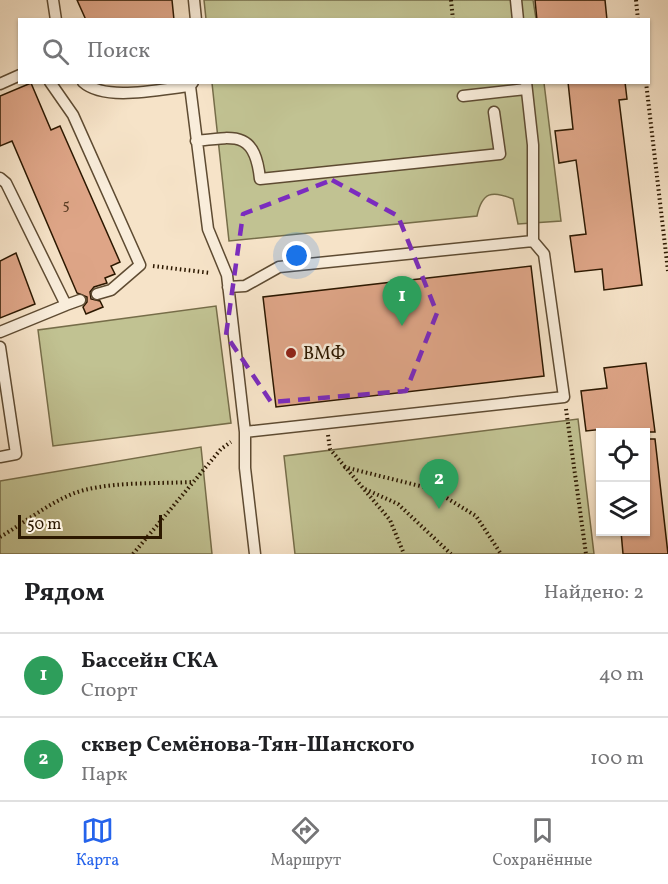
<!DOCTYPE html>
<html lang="ru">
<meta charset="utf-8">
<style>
body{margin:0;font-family:Vollkorn,serif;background:#f2f2f2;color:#202124}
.controls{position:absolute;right:18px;bottom:18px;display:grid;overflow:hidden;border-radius:0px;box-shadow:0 2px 4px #0004}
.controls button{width:54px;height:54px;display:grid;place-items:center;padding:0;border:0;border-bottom:2px solid #e0e0e0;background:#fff;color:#202124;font:30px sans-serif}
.scale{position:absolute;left:18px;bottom:15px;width:144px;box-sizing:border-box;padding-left:6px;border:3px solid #2c1800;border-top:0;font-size:16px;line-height:21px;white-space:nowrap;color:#2c1800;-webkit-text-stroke:4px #f9eddb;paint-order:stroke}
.you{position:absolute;left:297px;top:256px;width:21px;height:21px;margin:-15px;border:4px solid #fff;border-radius:50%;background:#1a73e8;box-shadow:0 0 0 9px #1a73e833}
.badge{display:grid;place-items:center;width:39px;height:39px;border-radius:50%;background:#2563eb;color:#fff;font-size:20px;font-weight:700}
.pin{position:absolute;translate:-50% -50px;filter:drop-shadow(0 2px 3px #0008)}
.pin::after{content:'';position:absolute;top:32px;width:21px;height:18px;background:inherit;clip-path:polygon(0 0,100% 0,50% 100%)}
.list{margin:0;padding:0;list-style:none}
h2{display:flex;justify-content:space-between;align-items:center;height:78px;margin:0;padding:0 24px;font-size:26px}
h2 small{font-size:20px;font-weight:400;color:#757577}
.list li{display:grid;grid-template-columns:39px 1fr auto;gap:18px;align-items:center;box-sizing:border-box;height:84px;padding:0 24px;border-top:2px solid #e0e0e0}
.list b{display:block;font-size:22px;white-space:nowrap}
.list p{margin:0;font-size:20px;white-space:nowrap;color:#757577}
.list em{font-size:20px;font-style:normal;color:#757577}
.icon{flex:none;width:33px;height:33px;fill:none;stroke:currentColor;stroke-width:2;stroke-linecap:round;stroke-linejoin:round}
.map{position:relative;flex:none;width:668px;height:554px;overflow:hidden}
.search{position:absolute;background:#fff;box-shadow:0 2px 4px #0004;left:18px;right:18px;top:18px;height:66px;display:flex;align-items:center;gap:15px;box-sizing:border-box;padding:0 21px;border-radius:0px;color:#757577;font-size:22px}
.sheet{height:246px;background:#fff}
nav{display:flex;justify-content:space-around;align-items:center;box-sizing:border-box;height:84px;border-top:2px solid #e0e0e0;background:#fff;font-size:16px;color:#757577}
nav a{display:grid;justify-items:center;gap:3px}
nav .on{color:#2563eb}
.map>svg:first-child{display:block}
.green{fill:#c1c292;stroke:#766d49;stroke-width:1.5}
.building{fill:#dea587;stroke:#2c1800;stroke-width:1.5}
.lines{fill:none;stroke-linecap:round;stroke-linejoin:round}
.service-casing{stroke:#5e4b32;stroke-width:13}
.path{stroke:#2c1800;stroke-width:4;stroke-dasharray:1.5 3;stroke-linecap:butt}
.service{stroke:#f9eddb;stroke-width:10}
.marked{fill:none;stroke:#7b2cbf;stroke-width:4.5;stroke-dasharray:12 8;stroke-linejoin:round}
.poi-dot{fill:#8f2418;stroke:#f9eddb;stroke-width:2}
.labels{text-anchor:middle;stroke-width:5;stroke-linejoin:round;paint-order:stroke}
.number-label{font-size:15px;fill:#583b22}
.poi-label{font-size:18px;fill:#2c1800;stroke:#f9eddb;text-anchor:start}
</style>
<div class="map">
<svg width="668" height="554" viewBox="0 0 668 554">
<rect width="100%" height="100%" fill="#f6e3c8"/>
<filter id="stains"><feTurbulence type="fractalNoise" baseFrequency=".00333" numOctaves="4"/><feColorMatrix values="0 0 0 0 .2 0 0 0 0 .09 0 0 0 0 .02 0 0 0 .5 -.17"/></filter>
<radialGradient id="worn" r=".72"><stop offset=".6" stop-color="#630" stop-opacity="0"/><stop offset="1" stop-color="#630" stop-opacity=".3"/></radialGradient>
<path class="green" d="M204 0H533L536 19H206Z
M212 83H544L561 221 518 224 513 199C492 190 482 192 477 216L229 241Z
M216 306 231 423 53 446 38 330Z
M578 419 594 554H295L284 456Z
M201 447 212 554H0V481Z"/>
<path class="building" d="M77 0H172L174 20H86Z
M535 0H605L607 20H537Z
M568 82H625L627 99 619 100 642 285 604 290 602 269 575 272 570 236 586 234 576 160 559 163 555 131 573 129Z
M31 83 51 130 60 126 120 262 111 266 115 274 105 278 107 283 94 287 90 292 91 299 100 301 103 307 86 314 83 307 87 302V297L77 293 12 141 0 146V96Z
M16 253 35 304 0 318V261Z
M531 266 544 376 276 407 263 297Z
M646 363 655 432H605L604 429 586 431 581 391 607 388 604 368Z
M645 439H655L668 554H623L621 531H645Z"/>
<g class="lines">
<defs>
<path id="service" d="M53 0 56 20
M194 0 196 20
M516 0 518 20
M50 82 73 115 140 265 111 290 97 294
M83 82C105 102 161 89 190 86L193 82
M526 82 533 145V241
M0 84 20 75
M190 86 208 229 227 275 245 432V468L255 554
M463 96 526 89
M196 141C237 136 255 132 260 179L500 154 494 112
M0 178 6 183 66 305 0 332
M228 287 245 286 279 267 533 241 544 254 564 397 245 432
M66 305 80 300
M0 347 16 454 0 457"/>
</defs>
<use href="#service" class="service-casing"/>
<path class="path" d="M451 0 453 20
M636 0 638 20
M646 82 668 271
M153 266 211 273
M566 409 586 554
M328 435 330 449 390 520 404 554
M344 467 432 489 476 516 501 554
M365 489 398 504 451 554
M0 537C24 523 46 505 72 494 105 481 156 484 192 482
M133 554 221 449 231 442"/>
<use href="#service" class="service"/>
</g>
<path class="marked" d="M332 180 398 216 437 313 406 391 271 402 226 335 243 214Z"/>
<circle class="poi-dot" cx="291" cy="353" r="6"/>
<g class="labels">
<g class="number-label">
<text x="66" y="209">5</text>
</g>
<g class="poi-label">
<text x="303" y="359">ВМФ</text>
</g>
</g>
<rect width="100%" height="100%" filter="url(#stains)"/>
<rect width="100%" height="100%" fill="url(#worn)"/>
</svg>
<div class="controls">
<button><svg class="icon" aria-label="locate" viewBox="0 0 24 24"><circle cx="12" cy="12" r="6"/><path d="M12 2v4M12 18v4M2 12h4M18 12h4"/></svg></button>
<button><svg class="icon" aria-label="layers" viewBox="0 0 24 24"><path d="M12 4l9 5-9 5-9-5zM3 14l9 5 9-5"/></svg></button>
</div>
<div class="scale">50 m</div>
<div class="you"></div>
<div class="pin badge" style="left:402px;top:326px;background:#2e9e5b">1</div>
<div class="pin badge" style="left:439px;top:509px;background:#2e9e5b">2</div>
<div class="search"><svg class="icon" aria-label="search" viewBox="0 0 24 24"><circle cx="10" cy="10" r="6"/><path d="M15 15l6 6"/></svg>Поиск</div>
</div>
<section class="sheet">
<h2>Рядом<small>Найдено: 2</small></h2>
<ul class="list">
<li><span class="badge" style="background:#2e9e5b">1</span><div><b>Бассейн СКА</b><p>Спорт</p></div><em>40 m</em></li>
<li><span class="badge" style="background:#2e9e5b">2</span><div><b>сквер Семёнова-Тян-Шанского</b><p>Парк</p></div><em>100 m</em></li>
</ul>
</section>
<nav>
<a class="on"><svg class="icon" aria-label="map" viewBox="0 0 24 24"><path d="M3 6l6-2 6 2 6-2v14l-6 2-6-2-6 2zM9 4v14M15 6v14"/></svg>Карта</a>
<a><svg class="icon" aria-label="directions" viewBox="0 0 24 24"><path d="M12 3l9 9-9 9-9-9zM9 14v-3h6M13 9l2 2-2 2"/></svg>Маршрут</a>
<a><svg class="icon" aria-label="saved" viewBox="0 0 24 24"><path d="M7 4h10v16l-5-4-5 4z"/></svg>Сохранённые</a>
</nav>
